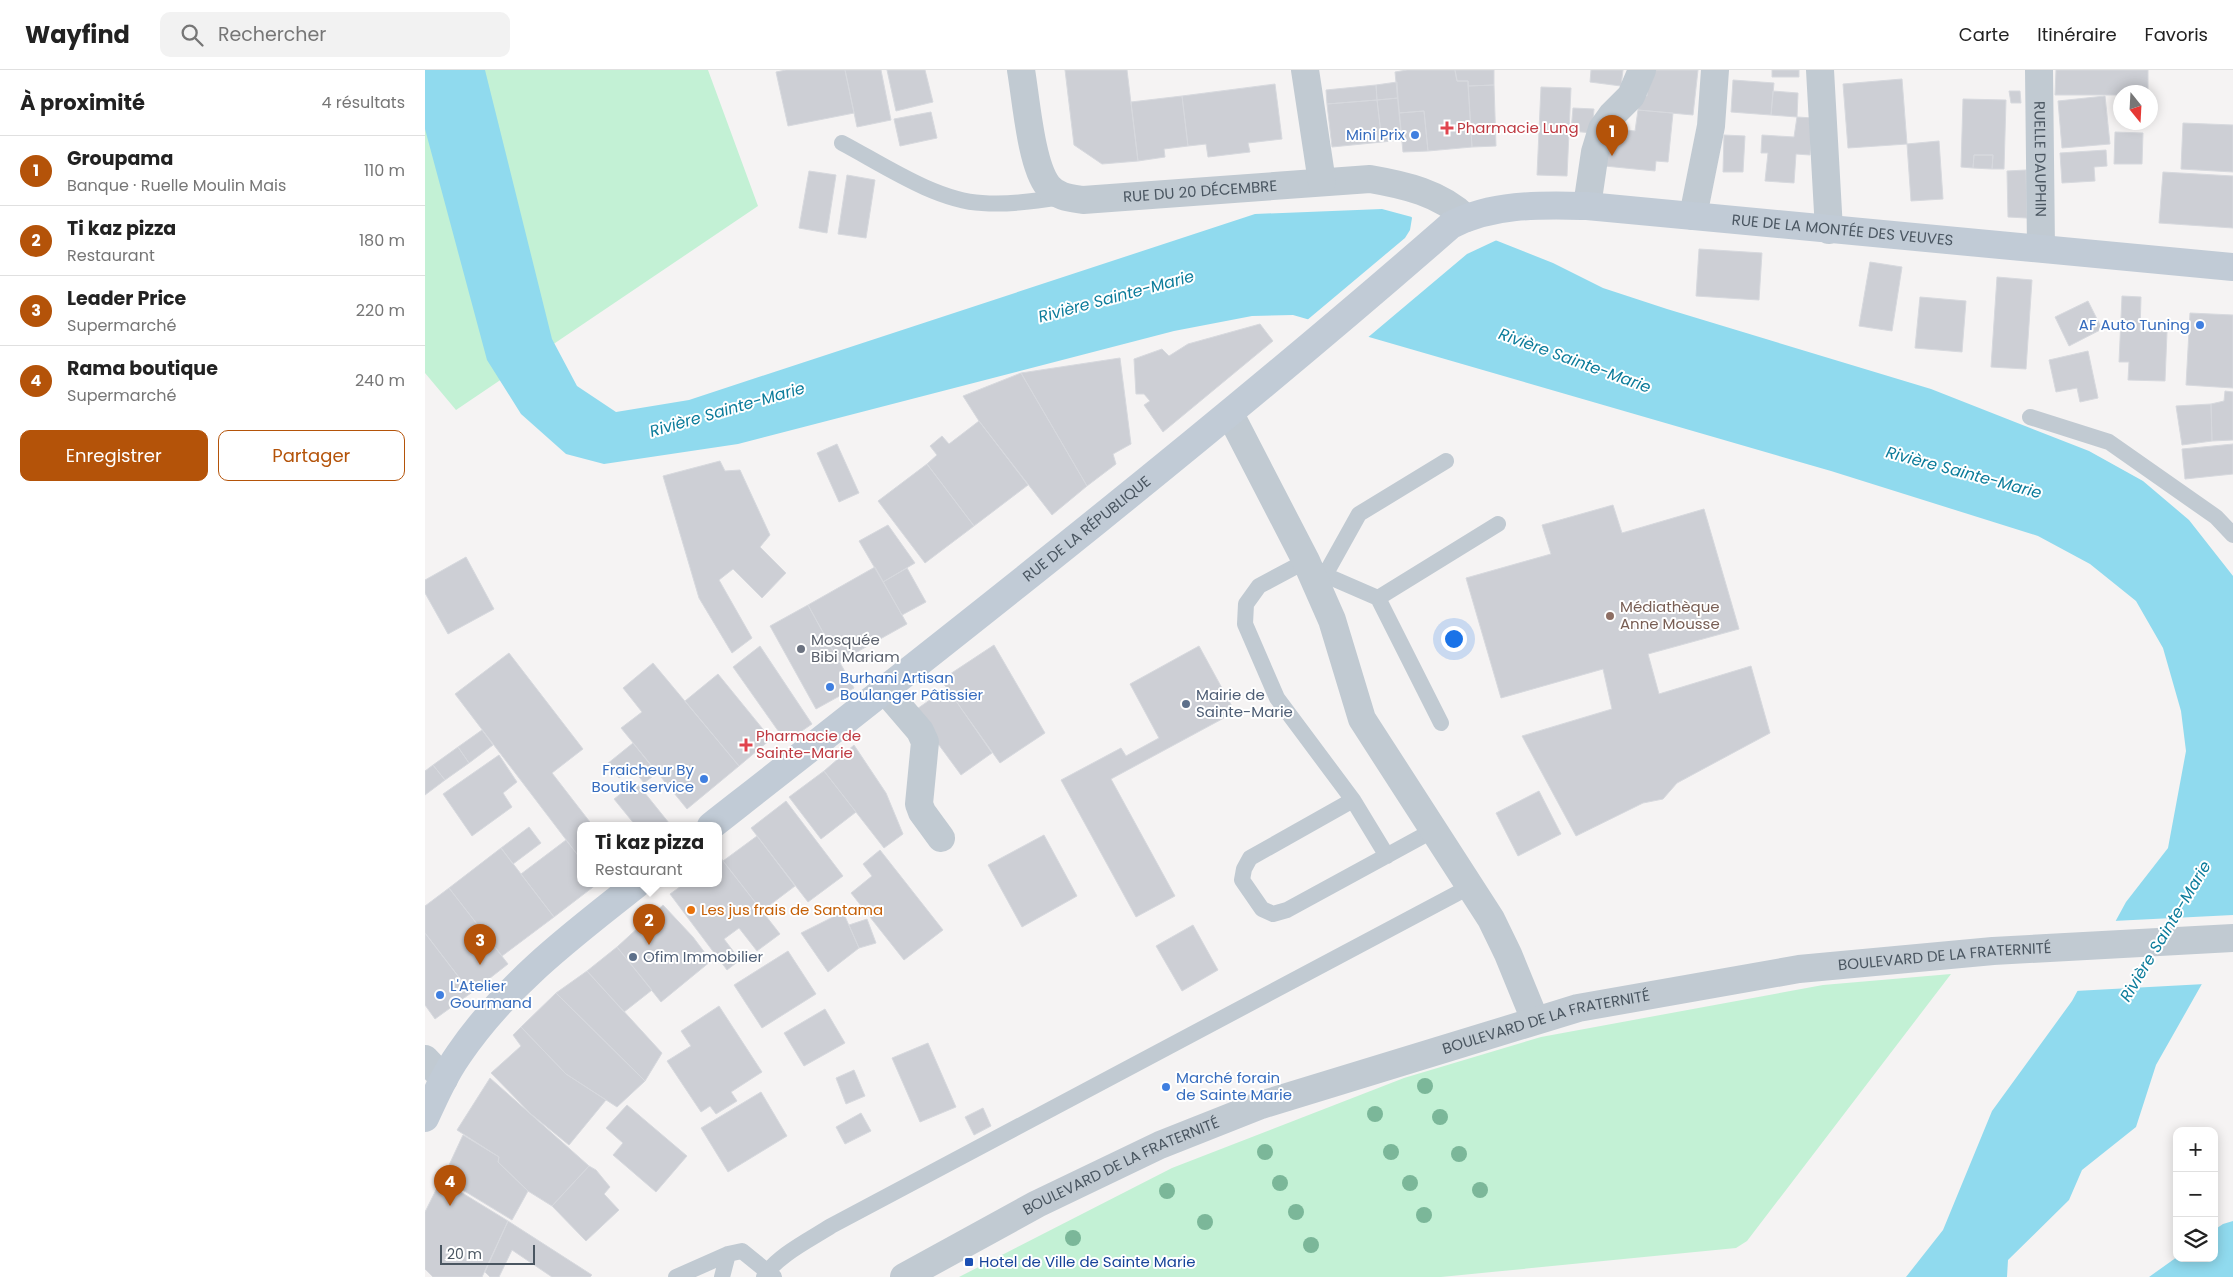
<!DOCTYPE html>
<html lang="fr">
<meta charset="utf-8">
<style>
body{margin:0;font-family:Poppins,sans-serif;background:#f2f2f2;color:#222}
.controls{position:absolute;right:15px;bottom:15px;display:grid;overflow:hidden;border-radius:10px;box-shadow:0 2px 12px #0003}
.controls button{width:45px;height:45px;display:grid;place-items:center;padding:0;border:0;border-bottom:1px solid #e0e0e0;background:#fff;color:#222;font:25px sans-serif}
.compass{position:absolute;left:1688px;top:15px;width:45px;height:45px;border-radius:50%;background:#fff;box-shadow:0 2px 12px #0003;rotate:162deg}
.scale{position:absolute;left:15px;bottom:12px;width:95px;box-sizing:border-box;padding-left:5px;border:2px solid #4a5661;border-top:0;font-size:14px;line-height:18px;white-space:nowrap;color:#4a5661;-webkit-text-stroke:4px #fff;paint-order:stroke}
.you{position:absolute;left:1028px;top:568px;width:18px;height:18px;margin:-12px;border:4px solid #fff;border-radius:50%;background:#1a73e8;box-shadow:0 0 0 8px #1a73e833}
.badge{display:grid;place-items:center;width:32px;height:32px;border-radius:50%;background:#b45309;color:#fff;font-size:16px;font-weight:700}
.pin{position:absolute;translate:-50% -41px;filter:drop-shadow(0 1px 2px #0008)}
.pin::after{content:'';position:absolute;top:26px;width:18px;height:15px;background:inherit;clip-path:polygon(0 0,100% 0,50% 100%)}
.popup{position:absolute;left:152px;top:752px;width:145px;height:65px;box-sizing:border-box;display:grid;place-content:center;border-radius:10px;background:#fff;filter:drop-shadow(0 1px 4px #0005);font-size:16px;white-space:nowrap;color:#767676}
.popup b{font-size:19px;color:#222}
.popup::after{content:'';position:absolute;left:50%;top:100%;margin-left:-10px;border:10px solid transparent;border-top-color:#fff}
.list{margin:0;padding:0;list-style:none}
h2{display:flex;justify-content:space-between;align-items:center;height:65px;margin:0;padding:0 20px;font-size:21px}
h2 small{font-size:16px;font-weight:400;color:#767676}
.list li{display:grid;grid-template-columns:32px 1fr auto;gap:15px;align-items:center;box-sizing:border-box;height:70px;padding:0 20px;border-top:1px solid #e0e0e0}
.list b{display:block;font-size:19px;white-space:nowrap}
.list p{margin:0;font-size:16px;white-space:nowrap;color:#767676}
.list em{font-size:16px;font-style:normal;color:#767676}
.actions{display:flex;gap:10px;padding:15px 20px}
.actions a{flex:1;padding:11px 0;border:1px solid #b45309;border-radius:10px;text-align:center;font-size:18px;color:#b45309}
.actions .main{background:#b45309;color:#fff}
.icon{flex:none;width:28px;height:28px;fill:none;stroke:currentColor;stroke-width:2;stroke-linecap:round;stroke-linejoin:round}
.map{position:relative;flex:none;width:1808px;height:1207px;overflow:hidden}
header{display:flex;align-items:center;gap:30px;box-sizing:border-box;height:70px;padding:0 25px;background:#fff;border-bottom:1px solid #e0e0e0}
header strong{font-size:24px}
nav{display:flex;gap:28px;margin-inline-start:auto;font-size:18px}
.search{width:350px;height:45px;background:#f2f2f2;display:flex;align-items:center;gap:12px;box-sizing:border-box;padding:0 18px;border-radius:10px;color:#767676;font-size:19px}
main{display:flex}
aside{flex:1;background:#fff}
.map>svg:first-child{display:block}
.green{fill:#c3f1d5}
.water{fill:#90daee}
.pier{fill:#f5f3f3}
.building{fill:#cdcfd5;stroke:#d7d9de}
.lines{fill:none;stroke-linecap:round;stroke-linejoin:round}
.service{stroke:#c1cad2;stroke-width:16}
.minor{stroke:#c1cad2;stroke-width:28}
.secondary{stroke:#c1cbd6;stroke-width:28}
.tree{fill:#7bb799}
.health-dot{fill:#e0444e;stroke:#fff;stroke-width:2}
.shop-dot{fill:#3f7fe0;stroke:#fff;stroke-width:2}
.education-dot{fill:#8d6e63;stroke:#fff;stroke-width:2}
.worship-dot{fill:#6b7280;stroke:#fff;stroke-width:2}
.service-dot{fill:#5c6f8a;stroke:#fff;stroke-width:2}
.food-dot{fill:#e8710a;stroke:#fff;stroke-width:2}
.transit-dot{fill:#1a4fb4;stroke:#fff;stroke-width:2}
.labels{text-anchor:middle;stroke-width:4;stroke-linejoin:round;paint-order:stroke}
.health-label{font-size:15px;fill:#be3a42;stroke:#fff;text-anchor:start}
.shop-label{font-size:15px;fill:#366cbe;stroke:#fff;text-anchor:end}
.street-label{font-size:15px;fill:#4a5661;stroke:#fff}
.education-label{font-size:15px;fill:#785e54;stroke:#fff;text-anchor:start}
.worship-label{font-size:15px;fill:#5b616d;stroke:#fff;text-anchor:start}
.service-label{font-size:15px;fill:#4e5e75;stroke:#fff;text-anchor:start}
.food-label{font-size:15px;fill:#c56008;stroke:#fff;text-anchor:start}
.transit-label{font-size:15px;fill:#164399;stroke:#fff;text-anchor:start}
.water-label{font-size:16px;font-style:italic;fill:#0c7c9b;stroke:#fff}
</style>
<header>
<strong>Wayfind</strong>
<div class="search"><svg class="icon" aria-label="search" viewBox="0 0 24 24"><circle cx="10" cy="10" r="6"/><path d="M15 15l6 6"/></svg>Rechercher</div>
<nav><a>Carte</a><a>Itinéraire</a><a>Favoris</a></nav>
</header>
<main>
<aside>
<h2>À proximité<small>4 résultats</small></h2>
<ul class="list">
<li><span class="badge">1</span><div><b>Groupama</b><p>Banque · Ruelle Moulin Mais</p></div><em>110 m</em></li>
<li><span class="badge">2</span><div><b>Ti kaz pizza</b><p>Restaurant</p></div><em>180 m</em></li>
<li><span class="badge">3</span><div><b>Leader Price</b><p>Supermarché</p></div><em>220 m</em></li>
<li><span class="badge">4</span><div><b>Rama boutique</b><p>Supermarché</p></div><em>240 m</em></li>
</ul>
<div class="actions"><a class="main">Enregistrer</a><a>Partager</a></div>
</aside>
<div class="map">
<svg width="1808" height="1207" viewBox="0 0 1808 1207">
<rect width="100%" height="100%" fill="#f5f3f3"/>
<path class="green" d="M0 0H283L333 136 31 340 0 303Z
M1526 904 1322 1171 1311 1178 1016 1207H534L747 1098 979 1008 1116 967 1398 915Z"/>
<path class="water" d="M0 0H60L127 269 152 316 191 342 264 330 830 144 957 139 1065 168 1128 193 1178 218 1242 239 1506 319 1664 381 1718 411 1764 450 1808 506V859L1731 995 1711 1057 1657 1100 1644 1130 1583 1190 1582 1207H1481L1518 1160 1567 1041 1647 931 1701 832 1743 778 1761 681 1756 641 1738 578 1711 531 1665 494 1613 466 1406 401 868 245 827 246 749 261 313 374 179 394 141 384 96 344 62 290 0 59Z
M1808 1151V1207H1724L1752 1187 1789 1188V1160L1798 1154Z"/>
<path class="pier" d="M985 143 1074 169 1042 184 941 269 881 251 980 168 985 160 987 148Z
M1808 845V864L1780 914 1650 921 1688 851Z"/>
<path class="building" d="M361 0H420L429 43 363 56 351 2Z
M420 0H456L466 50 432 57Z
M462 0H500L508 32 471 41Z
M640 0H702L713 91 677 94 649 75Z
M982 0H1030L1032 11H1043L1047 77 1003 81 999 41 974 43 970 2Z
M1030 0H1069V15L1043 16V11H1032Z
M1166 0H1198L1196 16 1165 12Z
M1224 0H1273L1268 45 1213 40 1214 25 1222 26Z
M1347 0H1374V7H1347Z
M1631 0H1723V22H1696V25H1630Z
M1477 9 1482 74 1423 78 1418 14Z
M1308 10 1349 13 1346 45 1306 42Z
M972 12 973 28 952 30 951 15Z
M850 14 857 69 823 73 825 82 783 87 781 74 763 76 757 26Z
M951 15 952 30 902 34 901 20Z
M1069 15 1071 76 1047 77 1043 16Z
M1116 17 1146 18 1142 106 1112 105Z
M1348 21 1373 23 1372 47 1346 45Z
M1584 21H1595L1596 33H1586Z
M757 26 763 76 739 79 740 87 713 91 706 32Z
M1680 26 1685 74 1637 78 1633 31Z
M973 28 977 70 957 72 952 30Z
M1538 29 1581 30 1579 99H1567L1568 85H1549L1548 98 1536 97Z
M952 30 957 72 907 77 902 34Z
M1148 38 1169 39 1167 63 1146 61Z
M1213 40 1248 43 1243 92 1231 91 1230 101 1180 96 1184 58 1210 61Z
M999 41 1003 81 978 82 974 43Z
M506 42 512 68 475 76 469 49Z
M1372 47 1388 48 1385 85 1371 84 1369 113 1340 111 1343 83H1336L1337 65 1369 67Z
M1758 53 1808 55V102L1756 99Z
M1690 62 1718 63 1717 94H1689Z
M1299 65 1320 66 1318 102H1298Z
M1514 71 1518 129 1486 131 1482 74Z
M1681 80 1682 96 1669 97 1670 111 1637 113 1635 83Z
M1549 85H1568L1567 99 1548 98Z
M1601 100 1602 148 1583 147 1582 101Z
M384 101 411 105 402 163 374 158Z
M1738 102 1808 106V158L1734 153Z
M422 105 450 110 441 168 413 164Z
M1274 179 1337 183 1334 230 1271 226Z
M1445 192 1477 197 1467 261 1434 256Z
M1572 207 1607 210 1601 299 1566 297Z
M1697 226 1716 227 1715 261 1742 262 1740 311 1703 310 1704 292H1694Z
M1495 227 1541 231 1537 282 1490 278Z
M1663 231 1677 259 1644 276 1630 247Z
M1765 243 1808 245V318L1761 315Z
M835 254 848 271 738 362 719 335 725 331 719 324H711L709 289 737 279 744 286 763 274Z
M1663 281 1673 328 1655 332 1652 318 1631 322 1624 290Z
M695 288 706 374 688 384 691 394 662 416 596 303Z
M596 303 662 416 627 445 554 351 538 326Z
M1800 321 1808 322V370L1787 371 1786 334 1799 331Z
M1786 334 1787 371 1757 375 1751 336Z
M554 351 603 415 549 456 502 394 512 385 505 376 517 366 524 374Z
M412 374 434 423 414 432 392 383Z
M1808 374V404L1760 409 1757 379Z
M295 391 300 401 315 400 345 465 335 477 361 503 337 528 308 499 294 510 327 568 307 583 274 528 238 406Z
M502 394 549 456 500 493 453 431Z
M1188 435 1197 463 1279 439 1314 559 1223 584 1234 624 1326 596 1345 663 1252 713 1238 729 1218 733 1151 766 1097 666 1187 639 1178 599 1076 628 1041 508 1126 484 1117 455Z
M463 455 490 493 458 512 434 471Z
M41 487 69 539 23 564 0 523V510Z
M450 497 482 554 414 592 383 535Z
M482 498 501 532 477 545 458 512Z
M383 535 429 618 391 639 345 556Z
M569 575 620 663 575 693 516 610Z
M335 576 387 654 361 672 308 597Z
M774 576 810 642 686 709 750 826 711 847 636 710 696 678 701 686 734 668 705 614Z
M84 583 158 679 127 703 168 756H155V788L30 624Z
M228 593 314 696 262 739 196 658 217 642 198 618Z
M293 604 346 669 314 696 260 631Z
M522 618 567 683 536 705 489 641Z
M57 660 68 675 44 693 33 677Z
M208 673 232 703 219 713 207 698 194 708 182 694Z
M429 675 461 723 478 764 459 778 399 701Z
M33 677 44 693 20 710 8 695Z
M74 685 92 712 78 723 87 737 47 766 18 724Z
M8 695 20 710 0 725V701Z
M399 701 431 742 396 769 364 727Z
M211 712 244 753 240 756H211L189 729Z
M1114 721 1136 764 1093 786 1071 743Z
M361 731 418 806 383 832 326 758Z
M104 757 116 773 88 794 76 778Z
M619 765 652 826 597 857 563 795Z
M332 766 370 816 337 841 298 791Z
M141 770 155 788V814H172L129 847 96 804Z
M76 778 129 847 77 886 24 818Z
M455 780 518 860 479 890 426 823 447 806 438 794Z
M295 787 355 864 332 881 314 858 299 869 315 890 302 900 245 824 259 814H293V788Z
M24 818 83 894 46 923 0 863V836Z
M238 835 268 867 286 891 236 932 192 877Z
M418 842 434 878 403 902 376 863Z
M442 849 451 873 434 878 424 855Z
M768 855 793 900 757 921 731 876Z
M0 863 46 923 10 949 0 935Z
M192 877 227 920 199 942 162 901Z
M363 881 391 924 337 958 309 915Z
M162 901 237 983 220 1011 131 923Z
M131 923 220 1011 192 1037 141 1004 96 957Z
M294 936 337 1002 306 1022 312 1031 291 1044 285 1036 276 1042 242 991 266 976 256 961Z
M400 939 420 973 379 996 359 963Z
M96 957 141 1004 181 1030 144 1075 106 1044 66 1003 96 976 88 965Z
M503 973 531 1037 495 1052 467 988Z
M429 1000 440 1026 421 1034 411 1008Z
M65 1008 164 1096 127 1136 103 1121 73 1092 74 1087 32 1060Z
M336 1022 362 1066 303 1102 276 1058Z
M202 1035 262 1086 231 1122 188 1085 198 1073 181 1058Z
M558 1038 566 1056 549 1065 540 1047Z
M436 1043 446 1061 420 1074 411 1057Z
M38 1065 74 1087 73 1092 103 1121 87 1150 18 1108Z
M164 1096 171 1100 185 1117 179 1124 194 1140 161 1171 127 1136Z
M16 1110 83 1151 57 1207H8L0 1199V1142Z
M83 1151 167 1205 165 1207H127L87 1180 74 1207H65L60 1202Z"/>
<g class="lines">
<path class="service" d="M417 73C457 94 511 131 557 133 584 135 610 131 637 127
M1605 347 1684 372 1791 447 1808 465
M900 505 934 444 1021 391
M953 528 1073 454
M928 730 825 788 819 799 817 810 837 839 848 844 862 840 1007 761
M962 786 928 730 852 628 820 554 821 534 834 516 881 491 900 505 953 528 1016 653
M251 1207 303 1184 317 1181 349 1207
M297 1207 303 1184
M339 1207C351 1186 386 1169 406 1156L1046 816"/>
<g class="minor">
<path id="s1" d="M596 0C601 29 606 95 623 116 632 127 645 128 658 130L945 109C980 115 1015 123 1041 148"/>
<path d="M880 0 897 112"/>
<path d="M1395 0 1404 160"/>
<path id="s2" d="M1614 0 1616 178"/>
<path d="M1162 136 1170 82 1177 59 1187 45 1206 26 1217 0"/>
<path d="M1268 146 1286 56 1290 0"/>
<path d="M805 344 881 491 907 550 937 649 1066 849 1083 884 1110 950"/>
<path d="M459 619 495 661 500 672 494 734 497 742 516 768"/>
<path d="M0 989 19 1009"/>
<path id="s3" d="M479 1207 612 1134 735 1075 836 1035 1153 938 1374 899 1568 881 1808 868"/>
</g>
<g class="secondary">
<path id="s4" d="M286 756C536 560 787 364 1026 155 1069 133 1116 135 1162 136L1808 197"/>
<path d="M0 1048C10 1026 20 1004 34 984 81 915 147 865 212 814"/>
</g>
</g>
<g class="tree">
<circle cx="1000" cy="1016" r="8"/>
<circle cx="950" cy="1044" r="8"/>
<circle cx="1015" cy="1047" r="8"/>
<circle cx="840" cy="1082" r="8"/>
<circle cx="966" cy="1082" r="8"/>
<circle cx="1034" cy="1084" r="8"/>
<circle cx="855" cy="1113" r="8"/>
<circle cx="985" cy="1113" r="8"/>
<circle cx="1055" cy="1120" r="8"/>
<circle cx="742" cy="1121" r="8"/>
<circle cx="871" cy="1142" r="8"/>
<circle cx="999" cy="1145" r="8"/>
<circle cx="780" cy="1152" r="8"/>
<circle cx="648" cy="1168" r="8"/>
<circle cx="886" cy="1175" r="8"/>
</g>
<g class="health-dot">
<path d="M1019.5 50.5h5v5h5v5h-5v5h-5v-5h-5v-5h5z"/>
<path d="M318.5 667.5h5v5h5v5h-5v5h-5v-5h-5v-5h5z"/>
</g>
<g class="shop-dot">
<circle cx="990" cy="65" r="5"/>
<circle cx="1775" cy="255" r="5"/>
<circle cx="405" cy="617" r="5"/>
<circle cx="279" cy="709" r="5"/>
<circle cx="15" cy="925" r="5"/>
<circle cx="741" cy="1017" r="5"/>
</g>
<circle class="education-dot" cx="1185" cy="546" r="5"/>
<circle class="worship-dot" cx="376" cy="579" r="5"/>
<g class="service-dot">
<circle cx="761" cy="634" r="5"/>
<circle cx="208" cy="887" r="5"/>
</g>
<circle class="food-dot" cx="266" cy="840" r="5"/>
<rect class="transit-dot" x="539" y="1187" width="10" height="10" rx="2.5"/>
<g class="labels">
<g class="health-label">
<text x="1032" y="63">Pharmacie Lung</text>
<text x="331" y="671">Pharmacie de<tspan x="331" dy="17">Sainte-Marie</tspan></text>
</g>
<g class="shop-label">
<text x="980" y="70">Mini Prix</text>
<text x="1765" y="260">AF Auto Tuning</text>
<text x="415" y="613" text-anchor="start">Burhani Artisan<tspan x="415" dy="17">Boulanger Pâtissier</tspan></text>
<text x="269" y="705">Fraicheur By<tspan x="269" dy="17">Boutik service</tspan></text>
<text x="25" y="921" text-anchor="start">L'Atelier<tspan x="25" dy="17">Gourmand</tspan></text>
<text x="751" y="1013" text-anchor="start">Marché forain<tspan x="751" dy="17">de Sainte Marie</tspan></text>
</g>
<g class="street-label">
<text dy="5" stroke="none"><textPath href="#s2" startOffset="89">RUELLE DAUPHIN</textPath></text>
<text dy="5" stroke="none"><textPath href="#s1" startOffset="276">RUE DU 20 DÉCEMBRE</textPath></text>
<text dy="5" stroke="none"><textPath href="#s4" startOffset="1349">RUE DE LA MONTÉE DES VEUVES</textPath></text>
<text dy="5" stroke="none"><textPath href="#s4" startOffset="479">RUE DE LA RÉPUBLIQUE</textPath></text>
<text dy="5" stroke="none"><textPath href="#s3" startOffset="1099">BOULEVARD DE LA FRATERNITÉ</textPath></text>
<text dy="5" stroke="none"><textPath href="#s3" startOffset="694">BOULEVARD DE LA FRATERNITÉ</textPath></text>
<text dy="5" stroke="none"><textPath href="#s3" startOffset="244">BOULEVARD DE LA FRATERNITÉ</textPath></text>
</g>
<g class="education-label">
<text x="1195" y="542">Médiathèque<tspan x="1195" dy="17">Anne Mousse</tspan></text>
</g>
<g class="worship-label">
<text x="386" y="575">Mosquée<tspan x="386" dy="17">Bibi Mariam</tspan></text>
</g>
<g class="service-label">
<text x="771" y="630">Mairie de<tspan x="771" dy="17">Sainte-Marie</tspan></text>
<text x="218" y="892">Ofim Immobilier</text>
</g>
<g class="food-label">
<text x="276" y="845">Les jus frais de Santama</text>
</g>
<g class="transit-label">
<text x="554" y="1197">Hotel de Ville de Sainte Marie</text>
</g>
<g class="water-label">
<text transform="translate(691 226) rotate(-15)" y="6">Rivière Sainte-Marie</text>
<text transform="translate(1150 290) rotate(20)" y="6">Rivière Sainte-Marie</text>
<text transform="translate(302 339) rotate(-16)" y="6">Rivière Sainte-Marie</text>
<text transform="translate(1539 402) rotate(15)" y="6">Rivière Sainte-Marie</text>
<text transform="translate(1740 861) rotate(-59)" y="6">Rivière Sainte-Marie</text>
</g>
</g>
</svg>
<div class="controls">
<button>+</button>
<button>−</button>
<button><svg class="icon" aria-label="layers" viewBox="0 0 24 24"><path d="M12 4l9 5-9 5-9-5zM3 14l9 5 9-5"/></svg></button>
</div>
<svg class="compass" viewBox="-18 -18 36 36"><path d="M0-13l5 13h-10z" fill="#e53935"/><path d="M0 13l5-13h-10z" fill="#767676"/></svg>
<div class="scale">20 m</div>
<div class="you"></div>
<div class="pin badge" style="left:1187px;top:86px">1</div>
<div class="pin badge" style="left:224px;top:875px">2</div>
<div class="popup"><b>Ti kaz pizza</b>Restaurant</div>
<div class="pin badge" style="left:55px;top:895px">3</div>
<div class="pin badge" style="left:25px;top:1136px">4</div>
</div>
</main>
